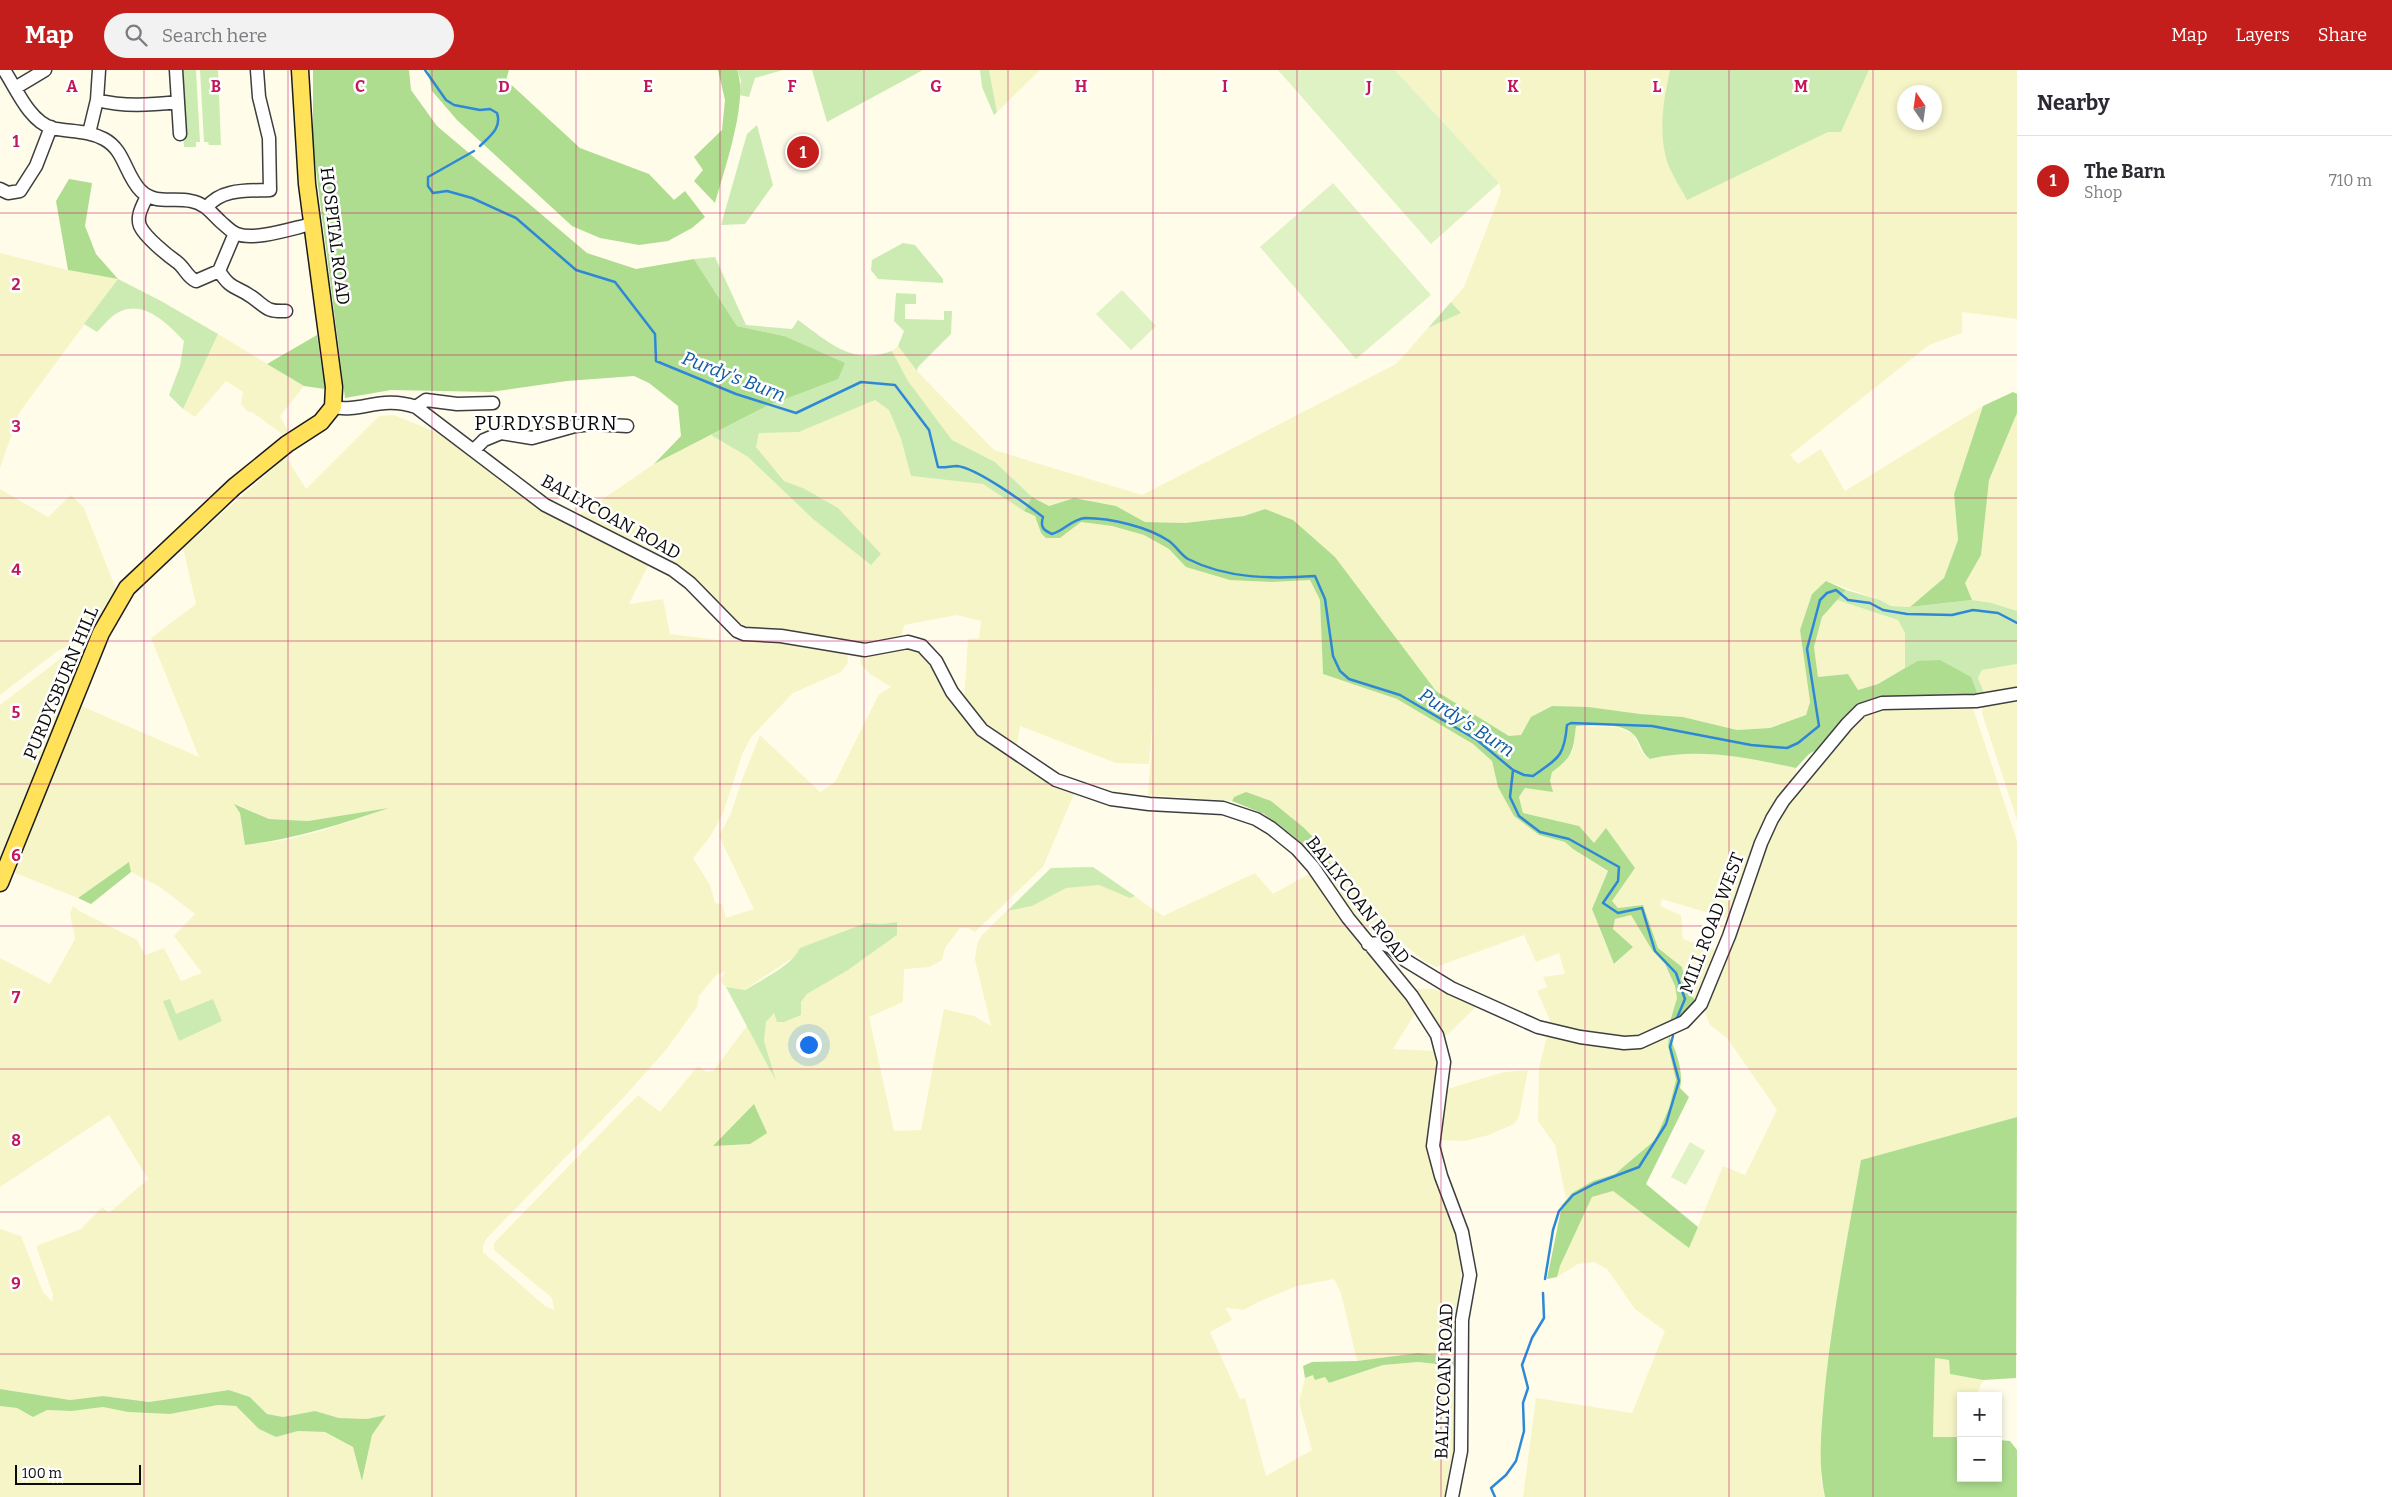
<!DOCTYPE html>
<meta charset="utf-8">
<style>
body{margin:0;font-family:Bitter,serif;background:#f2f2f3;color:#2b2b33}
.controls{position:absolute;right:15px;bottom:15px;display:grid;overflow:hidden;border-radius:0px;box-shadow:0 2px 8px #0003}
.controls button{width:45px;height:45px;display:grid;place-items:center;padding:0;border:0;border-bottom:1px solid #e1e1e2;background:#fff;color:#2b2b33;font:25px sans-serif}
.compass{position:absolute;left:1897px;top:15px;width:45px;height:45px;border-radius:50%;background:#fff;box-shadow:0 2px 8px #0003;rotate:347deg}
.scale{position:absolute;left:15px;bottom:12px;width:126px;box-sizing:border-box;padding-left:5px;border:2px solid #0b0b0b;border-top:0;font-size:14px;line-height:18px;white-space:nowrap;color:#0b0b0b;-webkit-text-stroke:4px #fff;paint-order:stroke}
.you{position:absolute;left:808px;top:974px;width:18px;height:18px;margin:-12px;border:4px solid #fff;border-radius:50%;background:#1a73e8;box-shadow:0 0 0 8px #1a73e833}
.badge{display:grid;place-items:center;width:32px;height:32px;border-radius:50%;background:#c31e1c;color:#fff;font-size:16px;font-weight:700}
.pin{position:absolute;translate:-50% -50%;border:2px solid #fff;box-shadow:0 1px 5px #0006}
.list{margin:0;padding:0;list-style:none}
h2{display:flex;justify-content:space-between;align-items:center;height:65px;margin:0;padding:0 20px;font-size:21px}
h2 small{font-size:16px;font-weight:400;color:#7c7c81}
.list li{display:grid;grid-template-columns:32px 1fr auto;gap:15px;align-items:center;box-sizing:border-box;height:90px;padding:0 20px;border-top:1px solid #e1e1e2}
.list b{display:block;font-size:19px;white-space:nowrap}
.list p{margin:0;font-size:16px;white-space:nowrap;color:#7c7c81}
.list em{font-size:16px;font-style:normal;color:#7c7c81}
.icon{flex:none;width:28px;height:28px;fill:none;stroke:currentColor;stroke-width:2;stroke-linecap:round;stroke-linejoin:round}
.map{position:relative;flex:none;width:2017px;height:1427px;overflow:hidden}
header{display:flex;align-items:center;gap:30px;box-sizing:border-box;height:70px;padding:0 25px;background:#c31e1c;color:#fff}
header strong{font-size:24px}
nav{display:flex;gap:28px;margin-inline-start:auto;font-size:18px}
.search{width:350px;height:45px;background:#f2f2f3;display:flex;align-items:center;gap:12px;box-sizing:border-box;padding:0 18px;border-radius:28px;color:#7c7c81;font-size:19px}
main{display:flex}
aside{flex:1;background:#fff}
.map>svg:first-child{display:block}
.farmland{fill:#f6f5c8;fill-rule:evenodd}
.green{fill:#ccebb2}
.forest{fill:#aedd90}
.pitch{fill:#dff2c4}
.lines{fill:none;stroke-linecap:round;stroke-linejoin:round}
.stream{stroke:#2e88d5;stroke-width:2.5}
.minor-casing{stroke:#3e3e3e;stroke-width:15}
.major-casing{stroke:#1c1c1c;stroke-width:19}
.minor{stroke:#fff;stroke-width:12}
.major{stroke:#ffe15a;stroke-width:16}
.grid{fill:none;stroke:#c2185b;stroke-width:1;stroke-opacity:0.55}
.labels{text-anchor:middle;stroke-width:5;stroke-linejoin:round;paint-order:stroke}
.street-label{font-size:18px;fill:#0b0b0b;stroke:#fff}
.water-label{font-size:19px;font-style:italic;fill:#0e5aa4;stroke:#fff}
.quarter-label{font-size:20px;letter-spacing:1px;fill:#0b0b0b;stroke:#fff}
.grid-label{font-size:16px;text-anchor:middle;font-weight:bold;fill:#c2185b;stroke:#fff;stroke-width:5;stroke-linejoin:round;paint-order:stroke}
</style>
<header>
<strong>Map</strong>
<div class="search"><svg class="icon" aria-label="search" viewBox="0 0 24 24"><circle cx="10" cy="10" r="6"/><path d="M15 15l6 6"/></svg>Search here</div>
<nav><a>Map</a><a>Layers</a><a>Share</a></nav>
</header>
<main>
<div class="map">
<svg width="2017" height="1427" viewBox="0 0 2017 1427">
<rect width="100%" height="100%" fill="#fffcea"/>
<path class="farmland" d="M989 0H1040L997 42Z
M1395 0H1670L1665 21 1828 62H1841L1869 0H2017V249L1962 242V263L1929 275 1790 385 1798 394 1821 379 1845 421 1983 336 1954 424 1958 470 1944 508 1910 537 1891 536 1880 530 1826 511 1812 524 1800 560 1810 632 1806 645 1770 658 1737 660 1683 647 1640 644 1531 647 1521 666H1509L1436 621 1335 487 1265 439 1244 446 1185 453 1145 452 1116 436 1074 428 1049 436 1032 427 995 392 952 370 908 311 892 281 898 276 917 301 994 380 1142 425 1396 294 1428 258 1461 243 1451 232 1464 217 1501 122 1499 113ZM1904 22H1934V52H1904Z
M0 183 68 200 118 209 19 343 0 398Z
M218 264 304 316 280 346 289 363 285 366 252 342H248L241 334 243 322 226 311 195 347 183 339Z
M875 330 889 340 901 369 911 406 983 414 1035 446 1041 463 1060 468 1081 452 1112 456 1144 465 1169 479 1187 497 1272 512 1310 510 1320 529 1323 604 1397 629 1473 674 1492 691 1498 717 1539 765 1565 772 1573 779 1608 802 1592 839 1605 873 1615 894 1633 877 1613 859 1615 848 1631 845 1652 880 1665 894 1675 916 1677 928 1669 955 1651 964 1624 968 1552 955 1537 921 1547 917 1543 907 1565 904 1559 883 1536 892 1524 865 1436 897 1423 890 1397 869 1374 864 1360 851 1330 810 1332 800 1303 757 1234 727 1232 731 1148 725 1156 615 1149 694 1116 693 1020 656 1017 676 984 651 964 631 968 569 979 568 981 551 957 545 904 555 901 567 862 572 746 557 721 541 687 502 667 487 578 446 654 394 711 365 748 387 813 449 871 494 880 484 803 418 784 411 756 377 759 363 799 362Z
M2017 343V541L1992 533 1972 530 1965 513 1981 485 1989 410Z
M394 345 438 363 492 401 650 492 629 534 663 529 670 564 726 571 777 570 847 582 848 593 841 602 793 623 752 666 743 682 723 743 710 767 693 788 710 815 715 833 722 834 726 848 754 839 719 766 731 743 742 710 760 665 820 722 835 712 879 624 891 617 870 604 861 594 860 587 862 585 909 577 920 580 928 587 965 650 982 666 1032 700 1074 724 1043 797 975 862 968 858H960L945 878 942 890 930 897 904 899 903 932 869 947 894 1061 921 1060 944 939 974 946 991 956 975 890 977 874 981 866 1051 798 1093 797 1163 846 1255 803 1273 824 1309 804 1346 854 1398 915 1416 942 1393 979 1438 981 1433 1090 1463 1191 1457 1235 1454 1287 1418 1283 1357 1291 1341 1223 1334 1209 1297 1216 1260 1231 1244 1240 1226 1238 1232 1250 1210 1262 1240 1329 1245 1328 1266 1406 1312 1380 1299 1332 1305 1308 1313 1305 1325 1307 1329 1313 1383 1295 1418 1292 1455 1296 1456 1367 1447 1427H0V1336L17 1338 33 1346 47 1340 72 1341 103 1337 128 1342 170 1344 218 1335 236 1336 259 1359 276 1367 298 1361 325 1362 353 1377 363 1409 372 1365 385 1346 367 1349 339 1348 315 1341 283 1347 267 1344 251 1327 229 1320 149 1332 103 1326 70 1330 0 1319V1159L21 1166 43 1222 52 1232 53 1225 36 1176 81 1159 102 1137 109 1143 148 1109 109 1045 0 1117V888L50 914 75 869 70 844 73 836 81 842 137 870 145 885 164 878 181 911 202 903 174 866 195 844 160 817 131 802 129 792 78 828 15 803 19 787 79 635 199 687 151 568 196 534 183 478 286 387 306 419 379 346ZM235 734 269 749 308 751 386 739 321 761 285 770 246 775 240 743ZM897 852 896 866 848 900 807 924 801 932 774 942 766 952 764 971 774 1007 747 956 713 1001 706 1002 698 996 660 1042 638 1025 494 1173V1180L552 1228 554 1240 545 1236 483 1182V1176L487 1168 624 1027 665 981 697 937 699 926 717 904 725 902 720 911 726 917 744 920 797 885 866 853 882 854Z
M0 419 48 447 71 425 84 438 116 519 94 565 59 580 0 625Z
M1837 530 1898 550 1905 563V598L1878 614 1858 620 1847 604 1818 608 1814 577 1822 547Z
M84 577 89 579 0 803V635L64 586Z
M2017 594V620L1985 625 1978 608 1982 600Z
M2017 628V750L1982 643 1983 633Z
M1972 635 2017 771V1047L1861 1090 1821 1409 1825 1427H1523L1536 1328 1632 1343 1665 1261 1635 1239 1607 1199 1594 1192 1578 1194 1557 1207 1560 1196 1592 1127 1613 1121 1689 1178 1723 1096 1745 1105 1777 1040 1727 968 1710 955 1703 938 1745 840 1773 751 1850 658 1866 645 1882 639Z
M1576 656 1616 657 1633 664 1643 684 1650 689 1688 682 1750 688 1796 698 1797 708 1732 850 1662 829 1660 836 1681 845 1683 869 1719 881 1697 931 1688 923 1682 897 1658 878 1643 835 1618 838 1611 831 1635 798 1606 758 1594 774 1579 756 1523 743 1519 727 1525 718 1550 711 1552 702 1563 694 1573 681Z
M1414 919H1435L1478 935 1446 966Z
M1547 965 1638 978 1669 966 1668 976 1676 1010 1669 1038 1655 1070 1615 1104 1593 1111 1572 1123 1566 1129 1555 1075 1538 1051 1539 998Z
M1528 1000 1519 1046 1514 1054 1489 1065 1465 1071 1438 1070 1447 1019 1504 1002Z
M1935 1288 1949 1290 1950 1304 1983 1310 1976 1326H1961V1359L1957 1367H1933Z"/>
<path class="green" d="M180 0H196L200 72H196V77H184Z
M200 0H218L221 75H209L208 72H204Z
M737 0H783L755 8 749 27 739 25 741 10Z
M812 0H923L827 52Z
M980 0H989L997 42 994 45 982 17Z
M1670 0H1869L1841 62H1828L1687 130C1682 120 1675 110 1670 99 1657 69 1663 31 1670 0Z
M757 55 773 115 745 154 721 155 747 64Z
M903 173 915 175 943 209V213L878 209 871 200 872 190Z
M715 187 746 255 792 259 798 250C829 272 851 296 892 281L908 311 952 370 995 392 1032 427 1024 441 983 414 911 406 901 369 889 340 875 330 799 362 759 363 756 377 784 411 803 418 838 438 881 484 871 495 813 449 748 387 711 365 769 335 784 266 737 256 694 189Z
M118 209 161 231 218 264 183 339 169 325 180 296 184 271C168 254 143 228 117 243 110 247 103 256 97 262L84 254Z
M896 223 916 224V234H905V249L944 250V241H952L951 264 918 297 917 301 898 276 904 261 894 251Z
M1451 232 1461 243 1428 258Z
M1846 520 1880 530 1891 536 1910 537 1972 530 1992 533 2017 541V594L1982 600 1978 608 1985 625 1979 628 1917 591 1905 598V563L1898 550 1837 530Z
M1093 797 1135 826 1130 828 1099 815 1066 818 1032 836 1007 841 1051 798Z
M897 852V865L848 900 807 924 801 932V945L784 952H777L774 943 766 952 764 971 776 1011 726 917 745 920C762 909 791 897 800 878L866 853 882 854Z
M170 929 176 944 213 929 222 951 179 971 163 931Z"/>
<path class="forest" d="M313 0H409L411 20 437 56 587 183 636 199 694 189 737 256 784 266 845 293 838 309 769 335 654 394 681 366 678 336 649 313 634 306 567 311 490 322 391 320 345 328 313 76Z
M428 0H509L506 10 580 78 649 104 674 130 685 121 705 147 692 158 668 171 639 175 600 168 572 156 457 50 432 21Z
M718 0H737C749 29 724 101 715 133L694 111 703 100 694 87 722 60 725 30Z
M69 109 92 113 85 156 96 184 118 209 68 200 56 131Z
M317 265 325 319 304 316 267 294Z
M2013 322 2017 324V343L1989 410 1981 485 1965 513 1972 530 1910 537 1944 508 1958 470 1954 424 1983 336Z
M1032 427 1049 436 1074 428 1116 436 1145 452 1185 453 1244 446 1265 439 1293 450 1335 487 1436 621 1509 666 1521 665 1531 647 1552 636 1588 637 1640 644 1683 647 1737 660 1770 658 1806 645 1810 632 1800 560 1812 524 1826 511 1846 520 1822 547 1814 577 1818 607 1848 604 1858 620 1878 614 1917 591 1940 590 1971 607 1979 628 1885 630 1825 675 1809 684 1796 698C1748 688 1699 677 1650 689 1640 682 1641 671 1633 664 1620 652 1592 656 1576 656 1573 681 1573 687 1552 702L1550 711 1553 722 1525 718 1519 727 1523 743 1579 756 1594 773 1606 758 1635 798 1612 831 1618 838 1643 835 1658 878 1682 897 1688 923 1697 931 1682 947 1669 955 1677 928 1675 916 1665 894 1652 880 1631 845 1615 849 1613 859 1633 877 1614 894 1592 839 1608 801 1573 779 1565 772 1539 765 1514 746 1498 717 1492 691 1473 674 1397 629 1323 604 1320 530 1310 510 1272 512 1230 510 1186 497 1169 479 1144 465 1112 456 1081 452 1060 468H1046L1041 463 1035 446 1024 441Z
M1246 722 1271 731 1303 757 1327 781 1332 800 1330 810 1293 766 1264 744 1232 731 1234 727Z
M234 734 269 749 308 751 389 738C341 754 296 769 245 775L240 743Z
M129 792 131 802 91 834 78 828Z
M1669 966C1676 980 1684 1003 1680 1018L1689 1027 1646 1114 1698 1157 1689 1178 1613 1121 1592 1127 1560 1196 1557 1207 1547 1209 1562 1135 1572 1123 1593 1111 1615 1104 1655 1070 1669 1038 1676 1010 1668 976Z
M754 1034 767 1063 750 1074 713 1076Z
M2017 1047 2016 1308 1983 1310 1950 1304 1949 1290 1935 1288 1933 1367H1961V1408H1998V1370L2010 1371 2017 1380V1427H1825C1817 1390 1822 1354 1825 1317 1833 1240 1848 1165 1861 1090Z
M1418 1283 1454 1287 1455 1296 1418 1292 1383 1295 1329 1313 1325 1307 1315 1310 1313 1305 1305 1308 1303 1296 1312 1292 1357 1291Z
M0 1319 70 1330 103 1326 149 1332 229 1320 250 1327 267 1344 283 1347 315 1341 339 1348 367 1349 386 1345 372 1365 362 1411 353 1377 325 1362 298 1361 276 1367 259 1359 236 1336 218 1335 170 1344 128 1342 103 1337 72 1341 47 1340 33 1347 17 1338 0 1336Z"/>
<path class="pitch" d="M1278 0H1395L1499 113 1431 174Z
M1333 113 1431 225 1356 289 1260 177Z
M1122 220 1156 256 1131 280 1096 244Z
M1690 1072 1705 1081 1686 1115 1671 1107Z"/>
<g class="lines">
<path class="stream" d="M425 0 446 30 454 35 480 40 490 39 497 43C502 58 490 66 480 76
M474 81 428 107V116L433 123 447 121 472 128 516 148 576 200 615 212 655 264 656 291 736 324 796 343 861 312 895 315 929 360 938 397C945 398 950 396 957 396 977 398 1026 434 1043 447 1040 457 1043 460 1052 464 1064 461 1072 449 1085 448 1111 448 1148 457 1169 471 1176 476 1181 485 1188 489 1227 509 1273 509 1315 506L1325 529 1333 586 1340 601 1349 609 1400 625 1477 670 1513 700 1524 705 1533 706C1558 688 1564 688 1567 655L1571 653 1652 656 1751 675 1787 678 1798 673 1819 656 1807 579 1820 530 1827 523 1836 520 1848 530 1870 533 1883 540 1907 544 1952 545 1973 540 1998 543 2017 553
M1513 700 1510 727 1519 746 1540 762 1569 769 1619 797 1618 811 1603 833 1618 843 1642 838 1655 881 1676 903 1685 929 1677 948
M1545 1209 1553 1160 1559 1141 1573 1125 1594 1114 1639 1097 1666 1054 1679 1011 1670 977 1673 966
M1495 1427 1491 1418 1506 1405 1516 1391 1524 1361 1523 1333 1528 1318 1522 1295 1532 1268 1544 1248 1543 1223"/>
<defs>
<path id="minor" d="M4 0C16 18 29 51 52 58 69 62 87 60 104 69 125 80 125 105 141 121 156 135 173 127 191 131 206 134 211 143 221 152 226 156 231 162 237 164 255 171 293 158 312 154
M176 0 180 64
M15 18 45 0
M97 30C124 37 150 35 178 32
M89 63 97 30 99 0
M0 119 8 123 20 121 36 96 51 57
M147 126C143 135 136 146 140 156 145 167 167 185 177 192 185 198 187 207 196 211L219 201 235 163
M207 137C222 118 248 121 270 120L269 68 259 27 257 0
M219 201C232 221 235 215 252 227 266 237 266 242 286 241
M333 337C361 343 381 325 416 337L545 435 673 500 690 513 737 561 744 564 781 566 865 580 908 572 922 576 936 591 952 622 982 660 1056 710 1111 729 1149 734 1223 738 1256 749 1271 758 1297 779 1313 797 1348 848 1412 926 1437 965 1444 992 1433 1076 1441 1106 1462 1162 1470 1205 1462 1250 1461 1381 1452 1427
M416 337 426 330 457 334 493 333
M474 380 484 370 501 363 532 368 575 356 592 354 627 356
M1368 874 1381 873 1391 877 1405 890 1451 918 1538 957 1580 967 1624 973 1640 972 1684 952 1701 934 1729 866 1761 773 1772 749 1783 731 1847 654 1861 640 1882 633 1976 631 2017 624"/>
<path id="major" d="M0 813 101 563 127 518 234 417 287 374 321 352 333 337 334 317 307 114 300 0"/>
</defs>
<use href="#minor" class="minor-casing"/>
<use href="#major" class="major-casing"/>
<use href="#minor" class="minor"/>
<use href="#major" class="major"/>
</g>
<path class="grid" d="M144 0V1427M288 0V1427M432 0V1427M576 0V1427M720 0V1427M864 0V1427M1008 0V1427M1153 0V1427M1297 0V1427M1441 0V1427M1585 0V1427M1729 0V1427M1873 0V1427M0 143H2017M0 285H2017M0 428H2017M0 571H2017M0 714H2017M0 856H2017M0 999H2017M0 1142H2017M0 1284H2017"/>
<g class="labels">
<g class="street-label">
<text transform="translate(335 166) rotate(83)" y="6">HOSPITAL ROAD</text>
<text transform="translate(611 447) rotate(29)" y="6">BALLYCOAN ROAD</text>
<text transform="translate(61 613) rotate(-67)" y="6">PURDYSBURN HILL</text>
<text transform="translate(1358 830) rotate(52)" y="6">BALLYCOAN ROAD</text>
<text transform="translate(1712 853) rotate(-69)" y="6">MILL ROAD WEST</text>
<text transform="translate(1444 1311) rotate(-88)" y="6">BALLYCOAN ROAD</text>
</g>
<g class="water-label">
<text transform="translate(734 306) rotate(21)" y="7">Purdy's Burn</text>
<text transform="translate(1467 652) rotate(33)" y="7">Purdy's Burn</text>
</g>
<g class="quarter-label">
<text x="546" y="360">PURDYSBURN</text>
</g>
</g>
<g class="grid-label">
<text x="72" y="22">A</text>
<text x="216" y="22">B</text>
<text x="360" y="22">C</text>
<text x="504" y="22">D</text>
<text x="648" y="22">E</text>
<text x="792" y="22">F</text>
<text x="936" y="22">G</text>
<text x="1081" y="22">H</text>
<text x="1225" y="22">I</text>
<text x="1369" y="22">J</text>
<text x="1513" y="22">K</text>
<text x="1657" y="22">L</text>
<text x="1801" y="22">M</text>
<text x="16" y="77">1</text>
<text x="16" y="220">2</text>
<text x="16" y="362">3</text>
<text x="16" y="505">4</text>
<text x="16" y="648">5</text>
<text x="16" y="791">6</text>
<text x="16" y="933">7</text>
<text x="16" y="1076">8</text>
<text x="16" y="1219">9</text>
</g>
</svg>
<div class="controls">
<button>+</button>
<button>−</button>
</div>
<svg class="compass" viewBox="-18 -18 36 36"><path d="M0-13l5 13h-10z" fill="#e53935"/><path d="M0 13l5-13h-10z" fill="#7c7c81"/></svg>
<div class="scale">100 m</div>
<div class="you"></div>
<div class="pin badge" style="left:803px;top:82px">1</div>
</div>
<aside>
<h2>Nearby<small></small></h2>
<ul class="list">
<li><span class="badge">1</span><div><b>The Barn</b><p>Shop</p></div><em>710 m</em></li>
</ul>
</aside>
</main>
